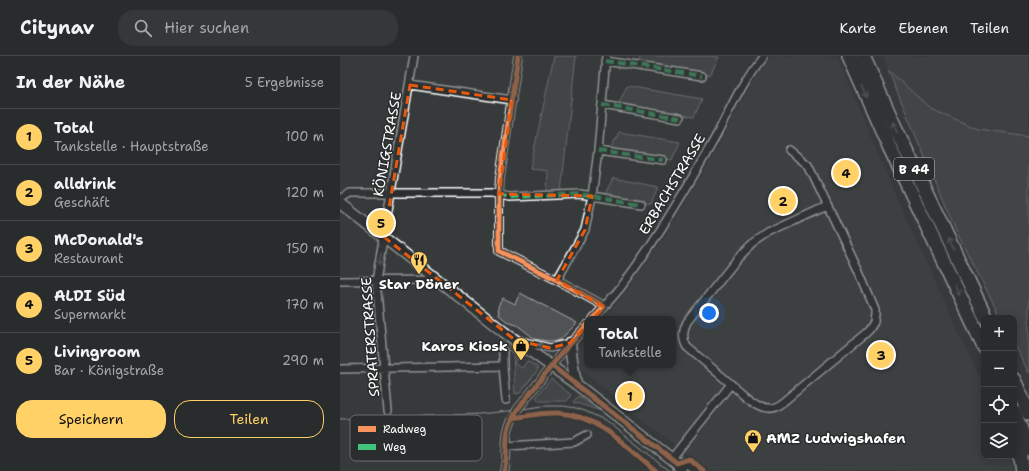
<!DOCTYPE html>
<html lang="de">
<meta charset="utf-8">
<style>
body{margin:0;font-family:"Shantell Sans",sans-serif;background:#353838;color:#f1f3f6}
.controls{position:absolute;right:12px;bottom:12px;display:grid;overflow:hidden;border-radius:8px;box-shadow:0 2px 10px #0003}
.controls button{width:36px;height:36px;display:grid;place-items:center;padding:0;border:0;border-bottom:1px solid #454848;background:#292c2c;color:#f1f3f6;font:20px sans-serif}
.you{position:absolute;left:369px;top:257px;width:14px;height:14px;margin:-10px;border:3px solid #fff;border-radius:50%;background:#1a73e8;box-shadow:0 0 0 6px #1a73e833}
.badge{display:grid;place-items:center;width:26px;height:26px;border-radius:50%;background:#ffd166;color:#111;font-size:13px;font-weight:700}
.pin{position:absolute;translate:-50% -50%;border:2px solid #fff;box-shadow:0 1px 4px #0006}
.popup{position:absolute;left:244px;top:260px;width:92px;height:52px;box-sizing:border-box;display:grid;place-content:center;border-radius:8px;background:#292c2c;filter:drop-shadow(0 1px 3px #0005);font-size:13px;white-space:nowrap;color:#a5a7a9}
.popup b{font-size:15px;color:#f1f3f6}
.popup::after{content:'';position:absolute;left:50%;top:100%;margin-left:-8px;border:8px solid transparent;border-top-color:#292c2c}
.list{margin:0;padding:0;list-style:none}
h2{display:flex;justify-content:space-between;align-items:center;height:52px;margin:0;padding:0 16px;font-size:17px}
h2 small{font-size:13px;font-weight:400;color:#a5a7a9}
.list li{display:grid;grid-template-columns:26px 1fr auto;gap:12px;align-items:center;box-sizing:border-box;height:56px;padding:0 16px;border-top:1px solid #454848}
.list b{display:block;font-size:15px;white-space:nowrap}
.list p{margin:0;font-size:13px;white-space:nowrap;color:#a5a7a9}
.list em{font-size:13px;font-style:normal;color:#a5a7a9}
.actions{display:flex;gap:8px;padding:12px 16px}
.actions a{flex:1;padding:9px 0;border:1px solid #ffd166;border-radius:16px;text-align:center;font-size:14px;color:#ffd166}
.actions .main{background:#ffd166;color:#111}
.icon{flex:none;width:22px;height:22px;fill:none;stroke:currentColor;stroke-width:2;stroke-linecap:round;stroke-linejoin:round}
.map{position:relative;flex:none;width:689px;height:415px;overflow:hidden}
header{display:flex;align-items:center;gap:24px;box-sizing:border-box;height:56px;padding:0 20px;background:#292c2c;border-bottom:1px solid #454848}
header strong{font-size:19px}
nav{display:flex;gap:22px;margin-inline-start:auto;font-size:14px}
.search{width:280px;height:36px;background:#353838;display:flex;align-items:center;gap:10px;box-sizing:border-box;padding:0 14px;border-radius:16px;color:#a5a7a9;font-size:15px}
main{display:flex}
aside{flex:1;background:#292c2c}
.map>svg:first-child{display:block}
.built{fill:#444748}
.green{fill:#505354;stroke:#a8a9aa}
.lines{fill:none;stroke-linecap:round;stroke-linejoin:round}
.street-casing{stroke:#fff;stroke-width:10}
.secondary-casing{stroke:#fff;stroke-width:13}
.highway-casing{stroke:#fff;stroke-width:16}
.street{stroke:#2a2d2e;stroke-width:7}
.secondary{stroke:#2a2d2e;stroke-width:10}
.highway{stroke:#2a2d2e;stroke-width:13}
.tram{stroke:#fff;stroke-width:1}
.quiet{stroke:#40c37c;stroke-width:4;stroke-dasharray:8 4;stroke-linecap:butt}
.cycleway-casing{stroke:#2a2d2e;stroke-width:8}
.cycleway{stroke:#f8935d;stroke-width:5}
.oneway{stroke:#6a6c6d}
.marked{fill:none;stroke:#e8590c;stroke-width:3;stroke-dasharray:8 5;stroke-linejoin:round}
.labels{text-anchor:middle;stroke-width:3;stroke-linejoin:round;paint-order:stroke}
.shield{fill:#2a2d2e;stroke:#bfc0c0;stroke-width:1}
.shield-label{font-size:13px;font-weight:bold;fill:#fff}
.street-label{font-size:14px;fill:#fff;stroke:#2a2d2e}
.poi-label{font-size:14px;font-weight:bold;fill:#fff;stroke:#2a2d2e}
.key{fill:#2a2d2e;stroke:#6a6c6d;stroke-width:1}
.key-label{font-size:11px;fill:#fff}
</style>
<header>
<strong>Citynav</strong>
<div class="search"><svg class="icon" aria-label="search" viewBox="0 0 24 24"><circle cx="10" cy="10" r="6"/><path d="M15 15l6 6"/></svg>Hier suchen</div>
<nav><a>Karte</a><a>Ebenen</a><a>Teilen</a></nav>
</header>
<main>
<aside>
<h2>In der Nähe<small>5 Ergebnisse</small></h2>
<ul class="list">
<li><span class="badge">1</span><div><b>Total</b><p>Tankstelle · Hauptstraße</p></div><em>100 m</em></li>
<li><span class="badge">2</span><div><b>alldrink</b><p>Geschäft</p></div><em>120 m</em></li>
<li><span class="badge">3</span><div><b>McDonald's</b><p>Restaurant</p></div><em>150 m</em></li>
<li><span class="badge">4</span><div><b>ALDI Süd</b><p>Supermarkt</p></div><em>170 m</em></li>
<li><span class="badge">5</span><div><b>Livingroom</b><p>Bar · Königstraße</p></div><em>290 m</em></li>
</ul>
<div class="actions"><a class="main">Speichern</a><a>Teilen</a></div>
</aside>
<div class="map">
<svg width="689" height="415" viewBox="0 0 689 415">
<rect width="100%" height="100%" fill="#373a3b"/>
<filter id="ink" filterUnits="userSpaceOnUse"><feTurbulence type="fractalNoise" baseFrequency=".025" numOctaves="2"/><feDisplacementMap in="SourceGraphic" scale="8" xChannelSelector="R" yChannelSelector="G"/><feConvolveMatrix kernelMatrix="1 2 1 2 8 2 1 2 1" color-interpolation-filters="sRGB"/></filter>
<g filter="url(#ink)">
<path class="built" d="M431 0H497L553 134 644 332V400H670L672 415H369L310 370 239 311 238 303 239 293 244 284 247 280V309H333V263H263L288 233 325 180 377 93 410 29 421 12Z
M543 0H689V80L638 73 590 52 548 14Z"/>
<path class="green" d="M214 0H236L221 136H207L208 115 190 113Z
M301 0H370L379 1 370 19 297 7Z
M548 14 590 52 638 73 689 80V317L674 288V262H661L616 175Z
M287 30 362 43 354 61 278 49Z
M279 76 340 86 332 104 270 94Z
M273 122 318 131 311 148 264 140Z
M180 237 237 267 220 284 208 285 195 283 177 269 169 267 159 259 158 250 163 242 175 248Z
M159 285H164L180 298 174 307 182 312 187 305 197 311 198 314 180 337 175 338 173 298 164 291 160 290Z
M211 323 231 339 227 345H199L196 341Z
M238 340 261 355 233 346Z"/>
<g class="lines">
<defs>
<path id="street" d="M178 0 160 122 159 138V195L217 224 259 247 264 251
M265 5 362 20
M70 29 172 44
M262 49 340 62
M258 95 323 104
M0 143 10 137H152L169 141 240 138 301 148
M217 224 245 174 252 140 258 95 266 0
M0 225 89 224 93 220
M253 263C262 253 272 242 281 231 316 185 347 132 375 82 390 54 402 25 422 0
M180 285 210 292 230 287
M163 310 166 344
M0 313 163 310V295
M391 328 347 291C342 283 343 274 347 266L398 202 412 188 428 177 487 150
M48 355 36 225 74 0
M167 390 234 386 247 379
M332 402 391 328C400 336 416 352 428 352 434 353 439 349 443 346L526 277 529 274 534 266 535 258V254L519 216 468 109 449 94
M164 415C168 402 165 388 168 374 170 367 174 360 177 354L220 299 247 269"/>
<path id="secondary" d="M0 147 164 276 236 328 337 407 340 413 342 415
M230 287 232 304 236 328
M337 407 349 408 358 415"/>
<path id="highway" d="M509 0 549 90 644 291
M523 0 555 71 646 262
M674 324 689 358
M674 356 689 393
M674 376 678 388 682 415"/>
</defs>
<use href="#street" class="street-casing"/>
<use href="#secondary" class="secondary-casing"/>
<use href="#highway" class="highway-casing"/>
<use href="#street" class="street"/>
<use href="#secondary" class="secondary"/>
<use href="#highway" class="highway"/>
<path class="tram" d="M0 363 140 358 168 355 203 350H223L236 352 245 355 267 365 330 415"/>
<path class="quiet" d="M265 5 362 20
M262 49 340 62
M258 95 323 104
M159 138 169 141 240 138 301 148"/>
<defs>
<path id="cycleway" d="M178 0 160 122 159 138V195L217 224 259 247 264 251 253 263
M212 310 337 407 349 403 364 415
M173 362C187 360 203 356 218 357 258 359 287 391 316 415
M164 415C168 402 165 388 168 374 170 367 174 360 177 354L220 299 247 269"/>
</defs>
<use href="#cycleway" class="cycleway-casing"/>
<use href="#cycleway" class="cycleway"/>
</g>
<defs><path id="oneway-shaft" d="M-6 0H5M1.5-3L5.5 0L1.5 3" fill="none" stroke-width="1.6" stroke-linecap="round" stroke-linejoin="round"/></defs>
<g class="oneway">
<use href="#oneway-shaft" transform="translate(524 36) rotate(67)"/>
<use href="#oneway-shaft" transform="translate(555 71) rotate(-115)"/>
<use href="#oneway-shaft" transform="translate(611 188) rotate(-116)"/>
<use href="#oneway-shaft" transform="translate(40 203) rotate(100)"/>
<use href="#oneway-shaft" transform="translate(617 234) rotate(64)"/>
<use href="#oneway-shaft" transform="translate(203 290) rotate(-167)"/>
</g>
</g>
<path d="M0 0H689V415H0ZM70 29 172 44 159 138 252 140 245 174 217 224 264 251 230 287 210 292 175 284 44 181Z" fill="#373a3b" fill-opacity=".55" fill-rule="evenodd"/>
<path class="marked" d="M70 29 172 44 159 138 252 140 245 174 217 224 264 251 230 287 210 292 175 284 44 181Z"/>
<defs>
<symbol id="restaurant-pin" viewBox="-11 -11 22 30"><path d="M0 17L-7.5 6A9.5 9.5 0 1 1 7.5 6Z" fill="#ffd166" stroke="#2a2d2e"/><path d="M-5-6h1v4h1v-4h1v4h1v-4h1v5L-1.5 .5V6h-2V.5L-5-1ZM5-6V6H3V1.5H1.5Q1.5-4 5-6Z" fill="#111"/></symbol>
<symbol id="shop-pin" viewBox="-11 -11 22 30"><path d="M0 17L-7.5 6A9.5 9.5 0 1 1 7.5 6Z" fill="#ffd166" stroke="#2a2d2e"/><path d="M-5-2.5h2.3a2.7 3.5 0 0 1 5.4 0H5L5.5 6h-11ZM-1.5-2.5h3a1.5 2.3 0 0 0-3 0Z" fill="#111"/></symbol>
</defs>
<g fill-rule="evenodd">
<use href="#restaurant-pin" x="69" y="194" width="20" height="27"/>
<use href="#shop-pin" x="171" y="280" width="20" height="27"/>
<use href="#shop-pin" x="403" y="372" width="20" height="27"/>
</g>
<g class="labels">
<rect class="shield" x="554" y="102" width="40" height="22" rx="3"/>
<g class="shield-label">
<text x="574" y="118">B 44</text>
</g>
<g class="street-label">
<text transform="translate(47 88) rotate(-80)" y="5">KÖNIGSTRASSE</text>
<text transform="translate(332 128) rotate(-59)" y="5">ERBACHSTRASSE</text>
<text transform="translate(30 281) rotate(-94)" y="5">SPRATERSTRASSE</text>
</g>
<g class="poi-label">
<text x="79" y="233">Star Döner</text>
<text x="168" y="295" text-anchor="end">Karos Kiosk</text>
<text x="426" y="387" text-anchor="start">AMZ Ludwigshafen</text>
</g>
</g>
<rect x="10" y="359" width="132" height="46" rx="6" class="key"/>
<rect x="18" y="370" width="18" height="6" fill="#f8935d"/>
<rect x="18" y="388" width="18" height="6" fill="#40c37c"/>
<g class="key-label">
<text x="43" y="377">Radweg</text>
<text x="43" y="395">Weg</text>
</g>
</svg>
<div class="controls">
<button>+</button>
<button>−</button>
<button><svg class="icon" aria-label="locate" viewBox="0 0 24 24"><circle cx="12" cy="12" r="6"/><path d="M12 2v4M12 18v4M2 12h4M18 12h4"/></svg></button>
<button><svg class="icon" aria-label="layers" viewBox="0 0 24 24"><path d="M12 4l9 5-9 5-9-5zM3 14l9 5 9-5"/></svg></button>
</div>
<div class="you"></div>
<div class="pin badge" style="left:290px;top:340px">1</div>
<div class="popup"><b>Total</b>Tankstelle</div>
<div class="pin badge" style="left:443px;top:145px">2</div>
<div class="pin badge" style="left:541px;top:299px">3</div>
<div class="pin badge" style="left:506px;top:117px">4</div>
<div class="pin badge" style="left:41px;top:167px">5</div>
</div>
</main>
